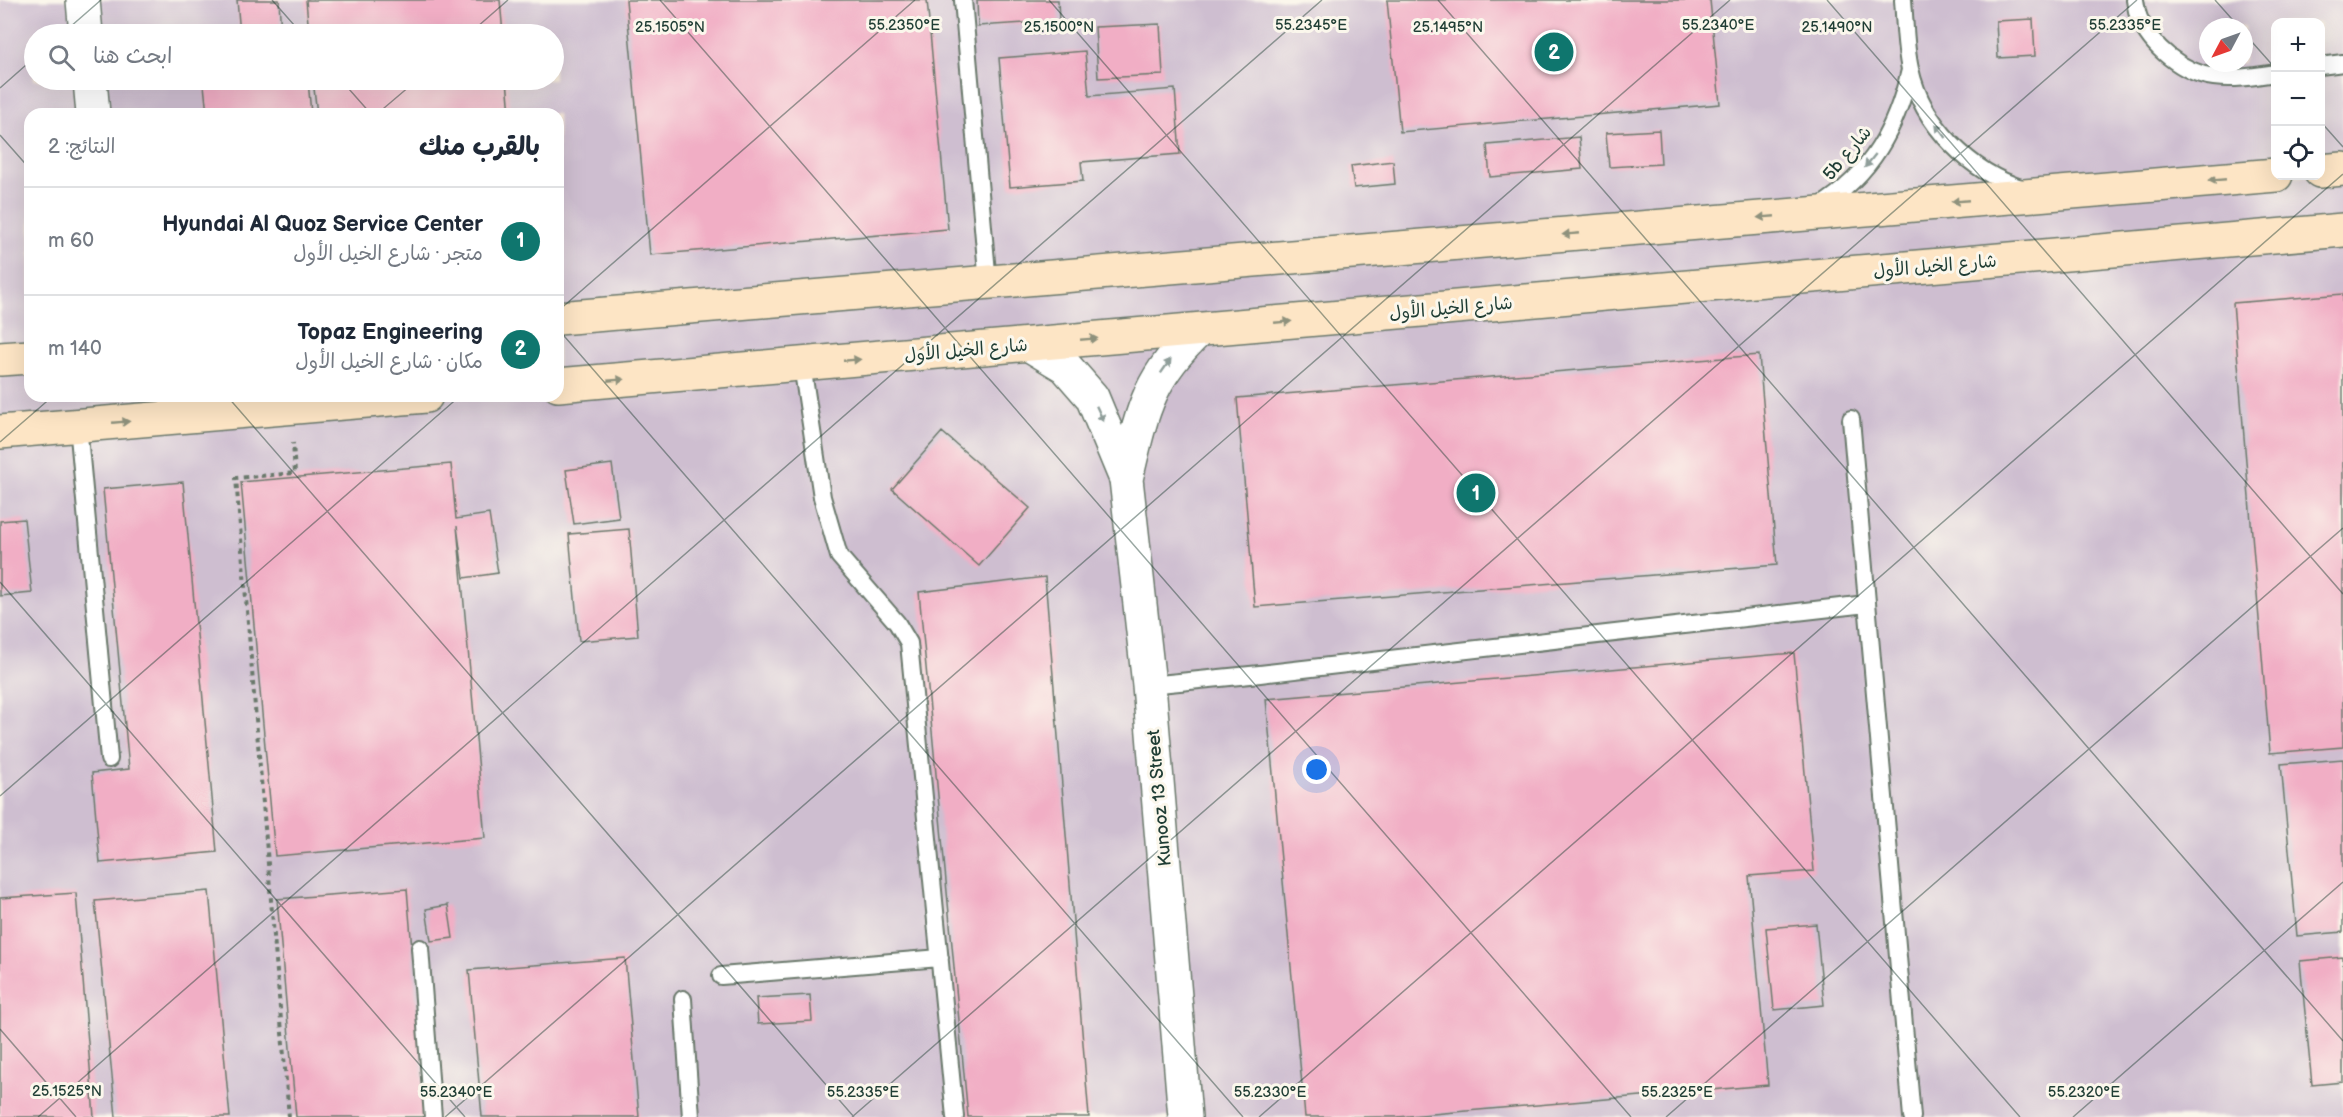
<!DOCTYPE html>
<html lang="ar">
<meta charset="utf-8">
<style>
body{margin:0;font-family:"Balsamiq Sans","Playpen Sans Arabic",sans-serif;background:#f6f6f7;color:#1f2937;direction:rtl}
.controls{position:absolute;right:18px;top:18px;display:grid;overflow:hidden;border-radius:12px;box-shadow:0 6px 24px #0002}
.controls button{width:54px;height:54px;display:grid;place-items:center;padding:0;border:0;border-bottom:2px solid #e0e1e3;background:#fff;color:#1f2937;font:30px sans-serif}
.compass{position:absolute;left:2199px;top:18px;width:54px;height:54px;border-radius:50%;background:#fff;box-shadow:0 6px 24px #0002;rotate:229deg}
.you{position:absolute;left:1317px;top:770px;width:21px;height:21px;margin:-15px;border:4px solid #fff;border-radius:50%;background:#1a73e8;box-shadow:0 0 0 9px #1a73e833}
.badge{display:grid;place-items:center;width:39px;height:39px;border-radius:50%;background:#0f766e;color:#fff;font-size:20px;font-weight:700}
.pin{position:absolute;translate:-50% -50%;border:3px solid #fff;box-shadow:0 2px 6px #0006}
.list{margin:0;padding:0;list-style:none}
h2{display:flex;justify-content:space-between;align-items:center;height:78px;margin:0;padding:0 24px;font-size:26px}
h2 small{font-size:20px;font-weight:400;color:#747a83}
.list li{display:grid;grid-template-columns:39px 1fr auto;gap:18px;align-items:center;box-sizing:border-box;height:108px;padding:0 24px;border-top:2px solid #e0e1e3}
.list b{display:block;font-size:22px;white-space:nowrap}
.list p{margin:0;font-size:20px;white-space:nowrap;color:#747a83}
.list em{font-size:20px;font-style:normal;color:#747a83}
.icon{flex:none;width:33px;height:33px;fill:none;stroke:currentColor;stroke-width:2;stroke-linecap:round;stroke-linejoin:round}
.map{position:relative;flex:none;width:2343px;height:1117px;overflow:hidden;direction:ltr}
.search{position:absolute;background:#fff;box-shadow:0 6px 24px #0002;left:24px;top:24px;width:540px;height:66px;display:flex;align-items:center;gap:15px;box-sizing:border-box;padding:0 21px;border-radius:33px;color:#747a83;font-size:22px}
.panel{position:absolute;background:#fff;box-shadow:0 6px 24px #0002;left:24px;top:108px;width:540px;height:294px;border-radius:18px;direction:rtl}
.map>svg:first-child{display:block}
.industrial{fill:#cebed0;fill-rule:evenodd}
.building{fill:#f1aec5}
.lines{fill:none;stroke-linecap:round;stroke-linejoin:round}
.service-casing{stroke:#6b796c;stroke-width:20}
.minor-casing{stroke:#6b796c;stroke-width:36}
.secondary-casing{stroke:#6b796c;stroke-width:36}
.path{stroke:#6b796c;stroke-width:4;stroke-dasharray:4.5 4.5;stroke-linecap:butt}
.service{stroke:#fff;stroke-width:16}
.minor{stroke:#fff;stroke-width:33}
.secondary{stroke:#fde5c5;stroke-width:33}
.oneway{fill:#8f9e9a}
.oneway2{fill:#8e917c}
.ticks{fill:none;stroke:#1f3d34;stroke-width:1.5;stroke-opacity:0.45}
.labels{text-anchor:middle;stroke-width:6;stroke-linejoin:round;paint-order:stroke}
.street-label{font-size:18px;fill:#1f3d34;stroke:#fbf7ec}
.ticks-label{font-size:15px;text-anchor:middle;fill:#1f3d34;stroke:#fbf7ec;stroke-width:6;stroke-linejoin:round;paint-order:stroke}
</style>
<div class="map">
<svg width="2343" height="1117" viewBox="0 0 2343 1117">
<rect width="100%" height="100%" fill="#fbf7ec"/>
<filter id="ink" filterUnits="userSpaceOnUse"><feTurbulence type="fractalNoise" baseFrequency=".0167" numOctaves="2"/><feDisplacementMap in="SourceGraphic" scale="12" xChannelSelector="R" yChannelSelector="G"/><feConvolveMatrix kernelMatrix="1 2 1 2 8 2 1 2 1" color-interpolation-filters="sRGB"/></filter>
<filter id="wash" filterUnits="userSpaceOnUse"><feTurbulence type="fractalNoise" baseFrequency=".008" numOctaves="4" result="noise"/><feDisplacementMap in="SourceGraphic" scale="24" xChannelSelector="R" yChannelSelector="G"/><feGaussianBlur stdDeviation="1.35" result="paint"/><feColorMatrix in="noise" values="0 0 0 0 0 0 0 0 0 0 0 0 0 0 0 0 0 1.4 0 .05"/><feComposite in="paint" operator="in"/></filter>
<g filter="url(#wash)">
<rect width="100%" height="100%" fill="#f8e9d5"/>
<path class="industrial" d="M0 0H2343V1117H0ZM2276 22H2320V176H2276ZM2208 27H2244V63H2208ZM34 34H554V80H34ZM30 114H558V396H30Z"/>
<g id="blocks">
<path class="building" d="M237 0H279L281 34H240Z
M306 0H500L503 34H309Z
M626 0H927L948 229 650 255Z
M977 0H1058L1059 21 978 26Z
M1387 0H1710L1720 104 1400 132Z
M2033 19 2035 56 1998 58 1996 21Z
M1160 24 1163 75 1098 78 1095 27Z
M1085 51 1089 96 1175 89 1180 154 1081 162 1083 181 1010 187 999 58Z
M270 80H308L311 114H207L204 85Z
M313 80H507L510 114H317Z
M1659 130 1661 164 1609 167 1606 133Z
M1579 137 1582 169 1490 177 1487 145Z
M1393 161 1395 184 1354 188 1351 166Z
M2343 294V747L2270 753 2233 303Z
M1759 355 1777 565 1255 607 1237 398Z
M942 432 1030 508 979 566 892 489Z
M451 464 456 519 489 514 498 573 464 578 457 526 485 838 275 856 241 482Z
M612 464 619 518 574 524 566 470Z
M183 482 217 852 100 863 92 773 129 769 103 489Z
M24 519 32 593 0 596V521Z
M629 529 638 636 579 641 569 534Z
M1045 577 1089 1117H968L919 592Z
M1794 653 1814 871 1749 876 1768 1085 1398 1117H1305L1266 699Z
M2343 759V932L2297 936 2281 764Z
M407 889 426 1117H296L277 899Z
M209 891 230 1117H116L95 901Z
M76 893 94 1117H0V898Z
M448 905 453 938 431 941 426 909Z
M1816 924 1824 1005 1774 1010 1766 928Z
M2343 957V1082L2312 1085 2300 961Z
M625 958 639 1117H482L469 970Z
M810 995 812 1021 758 1024 756 998Z"/>
</g>
</g>
<g filter="url(#ink)">
<use href="#blocks" fill-opacity="0" stroke="#6b796c" stroke-width="1.5"/>
<g class="lines">
<defs>
<path id="service" d="M963 0 988 284
M1903 0C1905 23 1905 47 1910 69 1922 125 1971 173 2024 189
M2135 0C2136 6 2137 13 2139 18 2151 47 2183 73 2214 77 2234 80 2256 76 2276 73
M2320 66 2343 63
M1819 207C1872 174 1896 129 1910 70
M802 365 822 497 839 556 897 623 909 643 955 1117
M1851 419 1912 1117
M78 425 109 759
M1149 685 1260 674 1866 604
M420 948 433 1117
M721 976 940 958
M683 999 691 1117"/>
<path id="minor" d="M83 0 86 34
M90 80 93 114
M1030 345 1065 366 1092 397 1126 479 1149 685 1185 1117
M1126 479C1142 412 1147 379 1199 330"/>
<path id="secondary" d="M2320 171 2343 169
M558 318 2276 175
M0 359 30 357
M558 385 2343 230
M0 432 426 396"/>
</defs>
<use href="#service" class="service-casing"/>
<use href="#minor" class="minor-casing"/>
<use href="#secondary" class="secondary-casing"/>
<path class="path" d="M289 1117 236 478 295 473 293 443"/>
<use href="#service" class="service"/>
<use href="#minor" class="minor"/>
<use href="#secondary" class="secondary"/>
</g>
<defs><path id="oneway-solid" d="M-6-.8H1V-3.2L6.5 0L1 3.2V.8H-6Z" transform="scale(1.5)"/></defs>
<g class="oneway">
<use href="#oneway-solid" transform="translate(1941 131) rotate(-128)"/>
<use href="#oneway-solid" transform="translate(1870 161) rotate(129)"/>
<use href="#oneway-solid" transform="translate(1166 366) rotate(-55)"/>
<use href="#oneway-solid" transform="translate(1100 414) rotate(65)"/>
</g>
<g class="oneway2">
<use href="#oneway-solid" transform="translate(2217 180) rotate(175)"/>
<use href="#oneway-solid" transform="translate(1960 201) rotate(175)"/>
<use href="#oneway-solid" transform="translate(1766 217) rotate(175)"/>
<use href="#oneway-solid" transform="translate(1571 234) rotate(175)"/>
<use href="#oneway-solid" transform="translate(1283 322) rotate(-5)"/>
<use href="#oneway-solid" transform="translate(1089 339) rotate(-5)"/>
<use href="#oneway-solid" transform="translate(852 360) rotate(-5)"/>
<use href="#oneway-solid" transform="translate(616 380) rotate(-5)"/>
<use href="#oneway-solid" transform="translate(121 422) rotate(-5)"/>
</g>
</g>
<path class="ticks" d="M272 0 302 34M660 0 1631 1117M1049 0 2020 1117M1438 0 2343 1041M1827 0 2343 594M2215 0 2239 27M2244 33 2276 69M62 34 101 0M469 34 508 0M341 80 371 114M0 88 34 58M377 114 417 80M2320 121 2343 147M0 135 30 169M558 311 915 0M558 329 1243 1117M227 396 854 1117M0 442 53 396M0 582 465 1117M0 796 460 396M0 1029 76 1117M38 1117 1322 0M445 1117 1730 0M852 1117 2137 0M1259 1117 2343 174M1666 1117 2343 528M2073 1117 2343 882"/>
<g class="labels">
<g class="street-label">
<text transform="translate(1847 153) rotate(-50)" y="6">5b شارع</text>
<text transform="translate(1935 266) rotate(-5)" y="6">شارع الخيل الأول</text>
<text transform="translate(1451 308) rotate(-5)" y="6">شارع الخيل الأول</text>
<text transform="translate(966 350) rotate(-5)" y="6">شارع الخيل الأول</text>
<text transform="translate(1159 798) rotate(-95)" y="6">Kunooz 13 Street</text>
</g>
</g>
<g class="ticks-label">
<text x="904" y="30">55.2350°E</text>
<text x="1311" y="30">55.2345°E</text>
<text x="1718" y="30">55.2340°E</text>
<text x="2125" y="30">55.2335°E</text>
<text x="670" y="32">25.1505°N</text>
<text x="1059" y="32">25.1500°N</text>
<text x="1448" y="32">25.1495°N</text>
<text x="1837" y="32">25.1490°N</text>
<text x="67" y="1096">25.1525°N</text>
<text x="456" y="1097">55.2340°E</text>
<text x="863" y="1097">55.2335°E</text>
<text x="1270" y="1097">55.2330°E</text>
<text x="1677" y="1097">55.2325°E</text>
<text x="2084" y="1097">55.2320°E</text>
</g>
</svg>
<div class="controls">
<button>+</button>
<button>−</button>
<button><svg class="icon" aria-label="locate" viewBox="0 0 24 24"><circle cx="12" cy="12" r="6"/><path d="M12 2v4M12 18v4M2 12h4M18 12h4"/></svg></button>
</div>
<svg class="compass" viewBox="-18 -18 36 36"><path d="M0-13l5 13h-10z" fill="#e53935"/><path d="M0 13l5-13h-10z" fill="#747a83"/></svg>
<div class="you"></div>
<div class="pin badge" style="left:1476px;top:493px">1</div>
<div class="pin badge" style="left:1554px;top:52px">2</div>
<div class="search"><svg class="icon" aria-label="search" viewBox="0 0 24 24"><circle cx="10" cy="10" r="6"/><path d="M15 15l6 6"/></svg>ابحث هنا</div>
<section class="panel">
<h2>بالقرب منك<small>النتائج: 2</small></h2>
<ul class="list">
<li><span class="badge">1</span><div><b>Hyundai Al Quoz Service Center</b><p>متجر · شارع الخيل الأول</p></div><em>60 m</em></li>
<li><span class="badge">2</span><div><b>Topaz Engineering</b><p>مكان · شارع الخيل الأول</p></div><em>140 m</em></li>
</ul>
</section>
</div>
